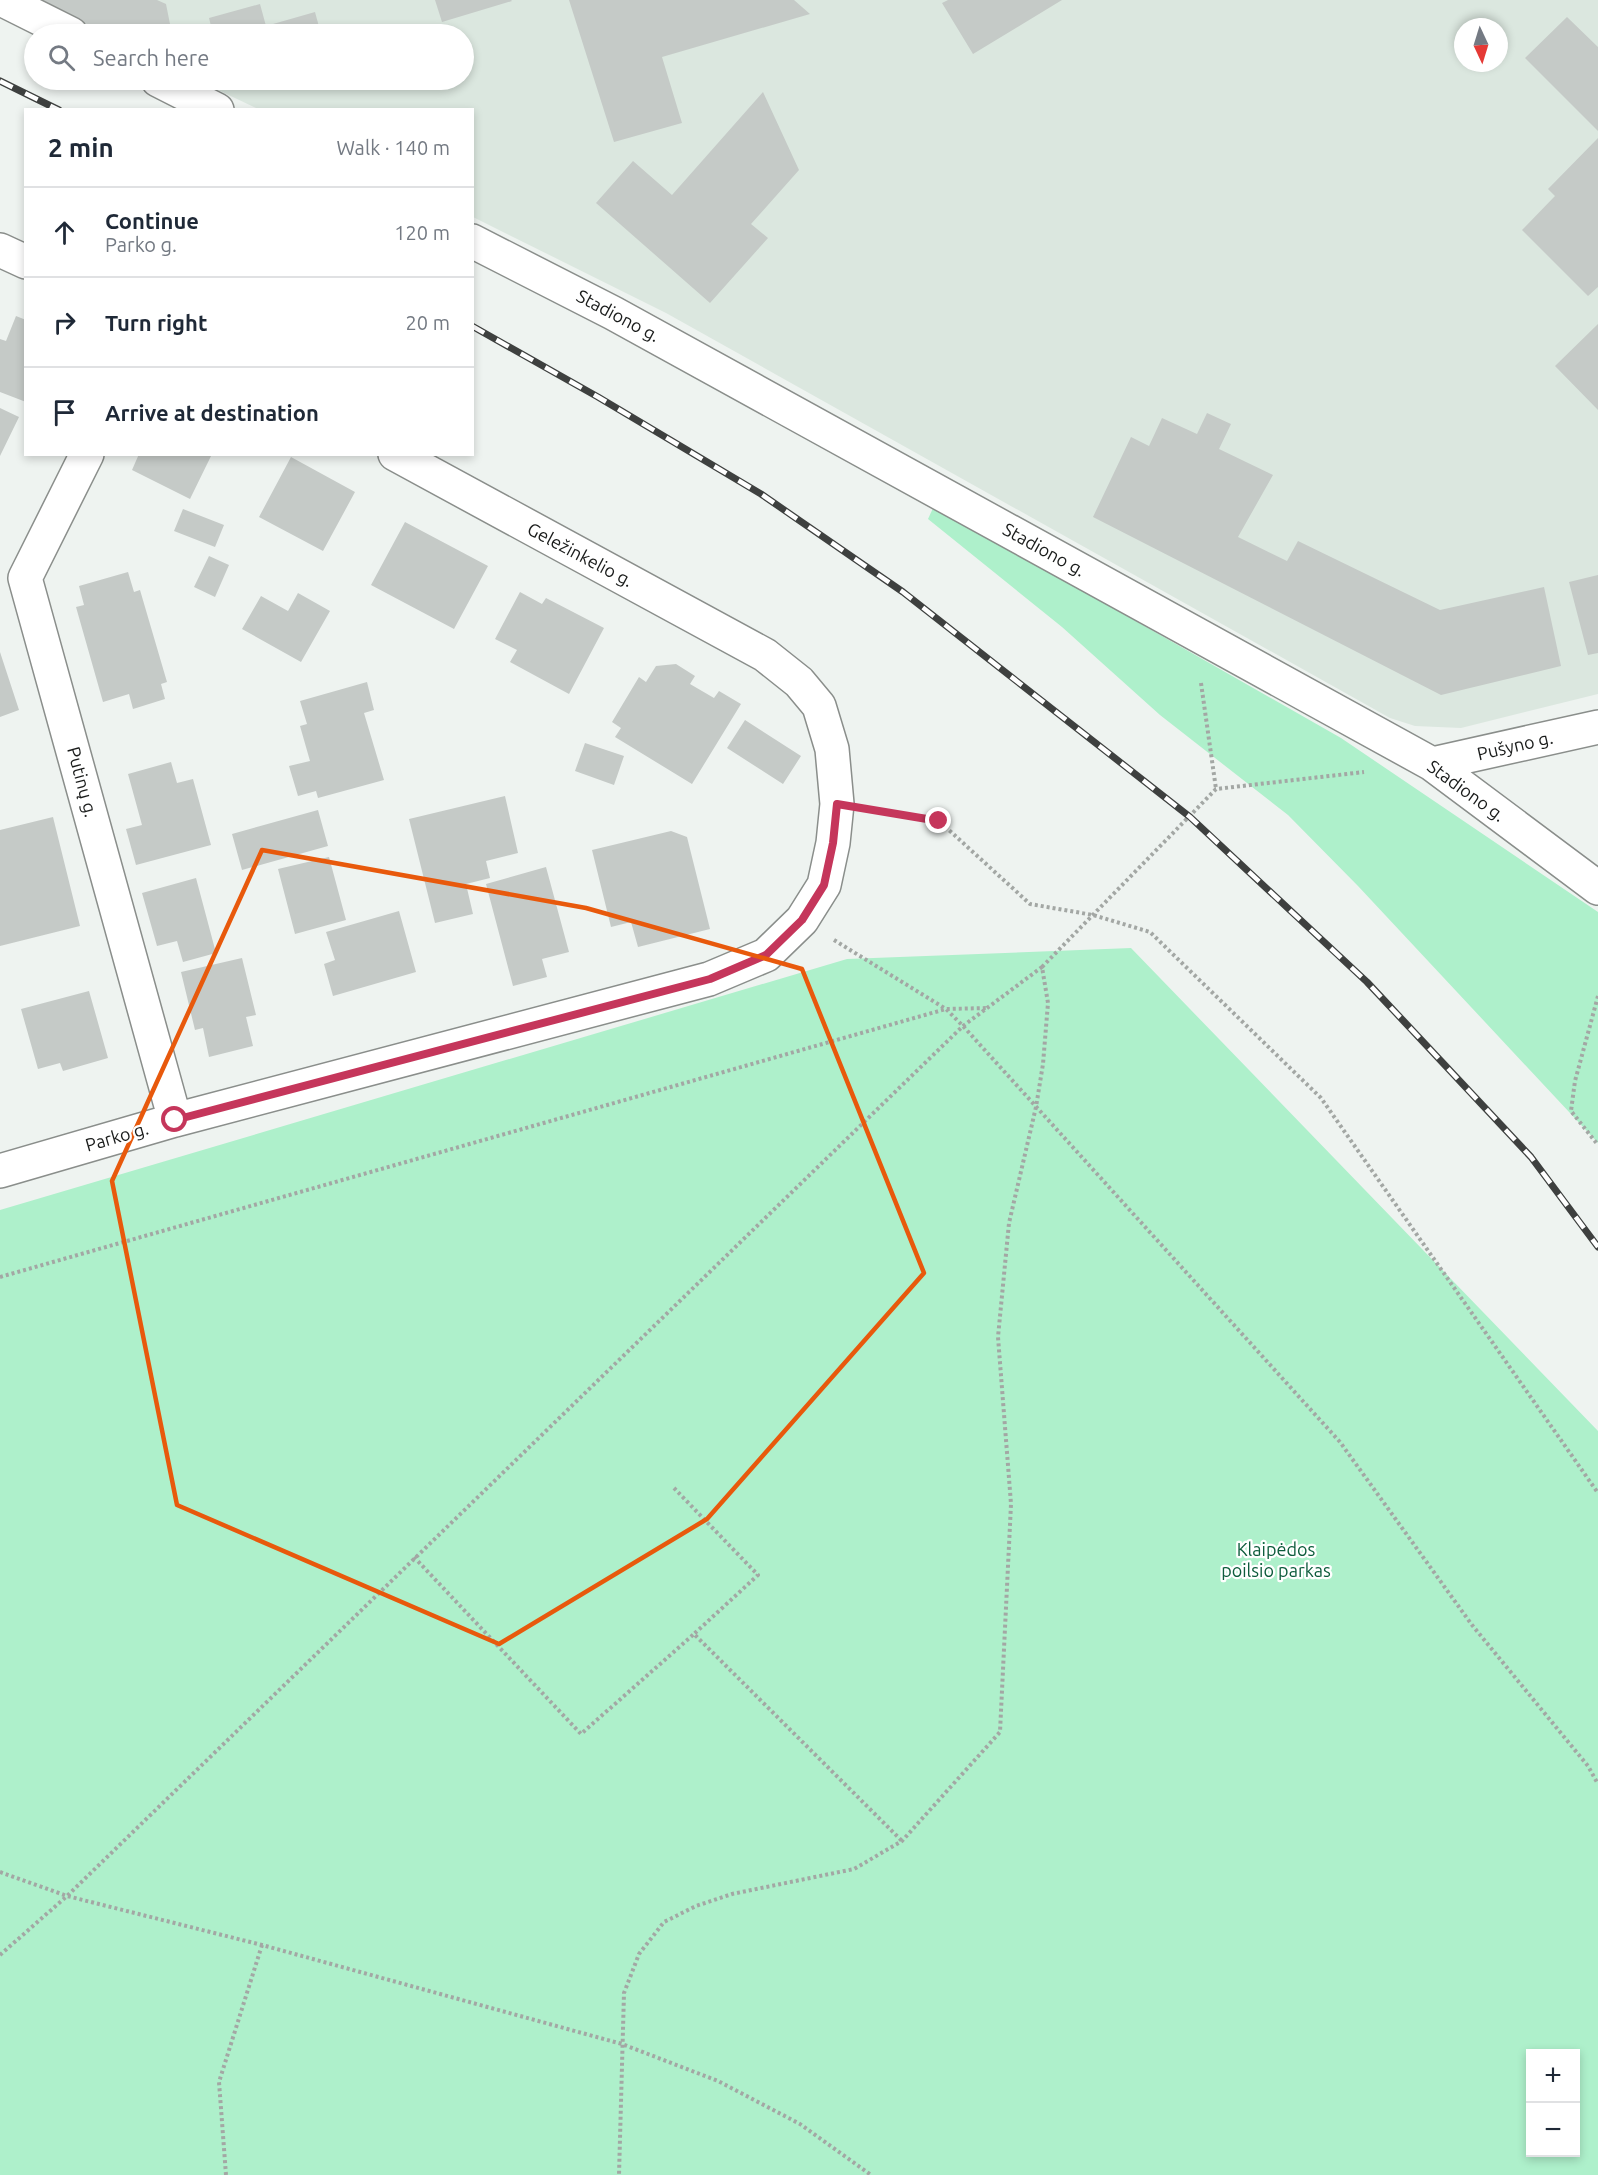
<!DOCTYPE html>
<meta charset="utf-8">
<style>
body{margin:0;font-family:Ubuntu,sans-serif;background:#f6f6f7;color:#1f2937}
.controls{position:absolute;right:18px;bottom:18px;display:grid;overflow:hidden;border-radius:0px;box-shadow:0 3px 9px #0003}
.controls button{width:54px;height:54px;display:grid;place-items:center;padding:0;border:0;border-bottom:2px solid #e0e1e3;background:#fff;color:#1f2937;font:30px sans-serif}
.compass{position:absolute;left:1454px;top:18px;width:54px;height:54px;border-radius:50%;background:#fff;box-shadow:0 3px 9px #0003;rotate:176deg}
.stop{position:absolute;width:18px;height:18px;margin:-14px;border:4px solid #c5365b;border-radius:50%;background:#fff}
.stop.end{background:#c5365b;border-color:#fff;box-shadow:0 2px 6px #0008}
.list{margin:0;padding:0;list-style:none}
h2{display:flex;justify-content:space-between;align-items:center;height:78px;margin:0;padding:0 24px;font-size:26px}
h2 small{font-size:20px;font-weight:400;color:#747a83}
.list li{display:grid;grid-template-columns:39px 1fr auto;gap:18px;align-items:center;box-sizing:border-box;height:90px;padding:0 24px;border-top:2px solid #e0e1e3}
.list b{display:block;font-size:22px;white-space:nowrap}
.list p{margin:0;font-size:20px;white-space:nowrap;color:#747a83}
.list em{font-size:20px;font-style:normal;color:#747a83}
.icon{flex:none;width:33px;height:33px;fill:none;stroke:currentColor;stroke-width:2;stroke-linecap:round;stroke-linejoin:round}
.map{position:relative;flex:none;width:1598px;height:2175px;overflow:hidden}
.search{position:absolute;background:#fff;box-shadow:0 3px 9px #0003;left:24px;top:24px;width:450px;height:66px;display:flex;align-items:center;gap:15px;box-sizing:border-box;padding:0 21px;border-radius:33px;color:#747a83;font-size:22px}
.panel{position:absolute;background:#fff;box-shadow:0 3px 9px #0003;left:24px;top:108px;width:450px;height:348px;border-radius:0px}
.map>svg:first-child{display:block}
.built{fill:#dbe7df;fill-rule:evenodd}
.green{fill:#aef0cb;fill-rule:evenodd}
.building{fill:#c5cac7}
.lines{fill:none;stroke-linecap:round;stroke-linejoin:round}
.minor-casing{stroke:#8a8e8b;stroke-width:36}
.path{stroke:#a3a7a4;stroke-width:4;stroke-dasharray:3 3;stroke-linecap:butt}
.minor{stroke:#fff;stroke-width:33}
.rail-casing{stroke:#3e403f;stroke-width:7}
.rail{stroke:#fff;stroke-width:4.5;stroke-dasharray:14;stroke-linecap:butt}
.route{stroke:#c5365b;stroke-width:8}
.marked{fill:none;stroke:#e8590c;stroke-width:4.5;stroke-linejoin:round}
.labels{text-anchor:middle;stroke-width:4.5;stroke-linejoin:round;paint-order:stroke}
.street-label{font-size:18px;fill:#191b1a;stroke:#fff}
.park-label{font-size:18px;fill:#0d5c3c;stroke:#fff}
</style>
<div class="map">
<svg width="1598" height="2175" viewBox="0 0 1598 2175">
<rect width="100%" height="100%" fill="#eef3f0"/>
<path class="built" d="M38 0H1598V694L1461 728 1415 726 1390 718 666 313 473 217 472 110 258 109 197 80H464V34H107ZM1463 27H1499V63H1463Z"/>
<path class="green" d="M934 506 1341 738 1598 912V1143L1358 886 1288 815 1160 715 1062 627 928 519Z
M1131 948 1598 1431V2175H0V1210L847 959ZM1530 2054H1576V2152H1530Z"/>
<path class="building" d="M38 0H157L166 4 172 34H107Z
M435 0H511L512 1 442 22Z
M569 0H794L810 14 662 57 682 123 614 142Z
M948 0H1062L973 54 942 3Z
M260 4 266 26 315 12 321 34H213L209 18Z
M1567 17 1598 47V131L1525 58Z
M763 92 799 170 751 224 768 238 710 303 596 203 633 161 672 195Z
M1598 138V287L1588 296 1522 230 1555 196 1548 189Z
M16 316 26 320V402L0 392V339L6 341Z
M1598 324V410L1555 366Z
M0 408 19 417 0 456Z
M1207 413 1231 424 1219 449 1273 475 1238 537 1287 561 1298 541 1440 610 1544 587 1561 666 1441 695 1093 517 1131 437 1149 446 1162 418 1197 434Z
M139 454H212L190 499 132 470Z
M291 457 355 492 323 551 259 517Z
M183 509 224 525 215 547 174 531Z
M405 522 488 566 454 629 371 585Z
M209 556 229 565 215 597 194 587Z
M128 572 134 592 140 590 167 682 161 684 165 699 133 709 129 694 103 702 76 607 84 605 79 586Z
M1598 575V653L1588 655 1569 582Z
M520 592 542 604 546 598 604 628 569 694 510 662 517 650 495 639Z
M298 593 330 611 301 662 242 629 261 596 288 611Z
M0 652 19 710 0 717Z
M676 664 695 676 690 684 714 698 719 691 741 704 692 784 615 737 621 728 612 722 639 677 646 682 656 666Z
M367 682 374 710 364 713 384 780 318 798 316 791 298 796 289 766 310 761 300 726 307 724 300 701Z
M745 720 801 756 783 784 727 748Z
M585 743 624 756 614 785 575 771Z
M171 762 177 783 193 779 211 845 136 865 126 829 142 825 128 774Z
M505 796 518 853 486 861 490 878 466 884 473 914 435 923 409 819Z
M318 810 328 846 242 870 232 834Z
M53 817 80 926 0 946V830Z
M671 831 687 837 710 929 638 947 631 922 611 927 592 850Z
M329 857 346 920 295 934 278 869Z
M546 867 569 952 542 959 547 977 513 986 486 884Z
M196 878 216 953 183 962 177 941 157 946 142 893Z
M399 911 416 972 333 996 324 964 335 960 326 932Z
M242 958 256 1015 246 1017 253 1046 209 1057 203 1028 195 1030 181 972Z
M89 991 108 1058 63 1071 60 1063 38 1069 21 1009Z"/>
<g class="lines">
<defs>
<path id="minor" d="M3 0 71 34
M158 80 217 110
M472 241 613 313 1432 764 1598 888
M0 250 26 262
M87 454 25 578 175 1120
M1432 764 1598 727
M0 1171 175 1120 709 979 766 955 802 920 824 885 833 843 837 804 832 749 819 706 799 682 765 655 395 454"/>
</defs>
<use href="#minor" class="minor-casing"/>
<path class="path" d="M1201 683 1216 789
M876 810 939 821 1030 904 1093 915 1150 932 1321 1098 1598 1493
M834 940 946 1009 963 1026 1340 1442 1472 1625 1588 1766 1598 1784
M1042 967 1216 789 1364 772
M1598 996 1575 1081 1571 1111 1598 1145
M0 1277 946 1009 988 1008
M674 1488 758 1575 694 1634
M414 1557 581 1734 694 1634 902 1841
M0 1872 67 1896 262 1945 622 2044 718 2081 800 2124 871 2175
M0 1955 67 1896 963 1026 1042 967 1048 1003 1043 1064 1036 1107 1009 1223 998 1337 1011 1504 1000 1732 902 1841 854 1869 732 1894 696 1906 664 1922 639 1954 624 1993 619 2175
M226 2175 219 2082 262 1945"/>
<use href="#minor" class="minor"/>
<defs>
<path id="rail" d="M0 81 59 110
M472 326 598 397 761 494 903 592 1190 817 1367 982 1531 1157 1598 1247"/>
</defs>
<use href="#rail" class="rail-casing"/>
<use href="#rail" class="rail"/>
</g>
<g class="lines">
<path class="route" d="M175 1120 710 979 766 955 802 920 824 885 833 843 837 804 939 821"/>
</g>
<path class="marked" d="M262 850 586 908 802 969 924 1273 707 1519 499 1644 177 1505 112 1181Z"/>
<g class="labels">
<g class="street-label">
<text transform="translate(618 316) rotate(28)" y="6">Stadiono g.</text>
<text transform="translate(1044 550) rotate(29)" y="6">Stadiono g.</text>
<text transform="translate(580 555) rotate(28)" y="6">Geležinkelio g.</text>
<text transform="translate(1515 746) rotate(-13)" y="6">Pušyno g.</text>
<text transform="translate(82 782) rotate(75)" y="6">Putinų g.</text>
<text transform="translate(1466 791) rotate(36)" y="6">Stadiono g.</text>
<text transform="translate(117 1137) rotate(-16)" y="6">Parko g.</text>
</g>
<g class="park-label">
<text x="1276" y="1556">Klaipėdos<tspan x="1276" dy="21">poilsio parkas</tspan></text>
</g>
</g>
</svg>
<div class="controls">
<button>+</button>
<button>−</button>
</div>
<svg class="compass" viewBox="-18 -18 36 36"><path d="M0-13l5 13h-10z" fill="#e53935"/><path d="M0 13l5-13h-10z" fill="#747a83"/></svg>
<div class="stop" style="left:175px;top:1120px"></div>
<div class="stop end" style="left:939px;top:821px"></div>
<div class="search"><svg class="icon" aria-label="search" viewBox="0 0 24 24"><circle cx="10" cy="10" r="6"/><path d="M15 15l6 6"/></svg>Search here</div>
<section class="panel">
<h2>2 min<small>Walk · 140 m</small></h2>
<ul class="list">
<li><svg class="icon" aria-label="ahead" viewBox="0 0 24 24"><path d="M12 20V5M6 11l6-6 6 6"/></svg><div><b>Continue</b><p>Parko g.</p></div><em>120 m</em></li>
<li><svg class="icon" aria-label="right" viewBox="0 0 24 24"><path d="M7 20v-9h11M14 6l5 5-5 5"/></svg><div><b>Turn right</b></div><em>20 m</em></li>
<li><svg class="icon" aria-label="arrive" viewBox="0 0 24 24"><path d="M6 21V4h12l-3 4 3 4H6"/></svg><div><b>Arrive at destination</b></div></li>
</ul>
</section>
</div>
